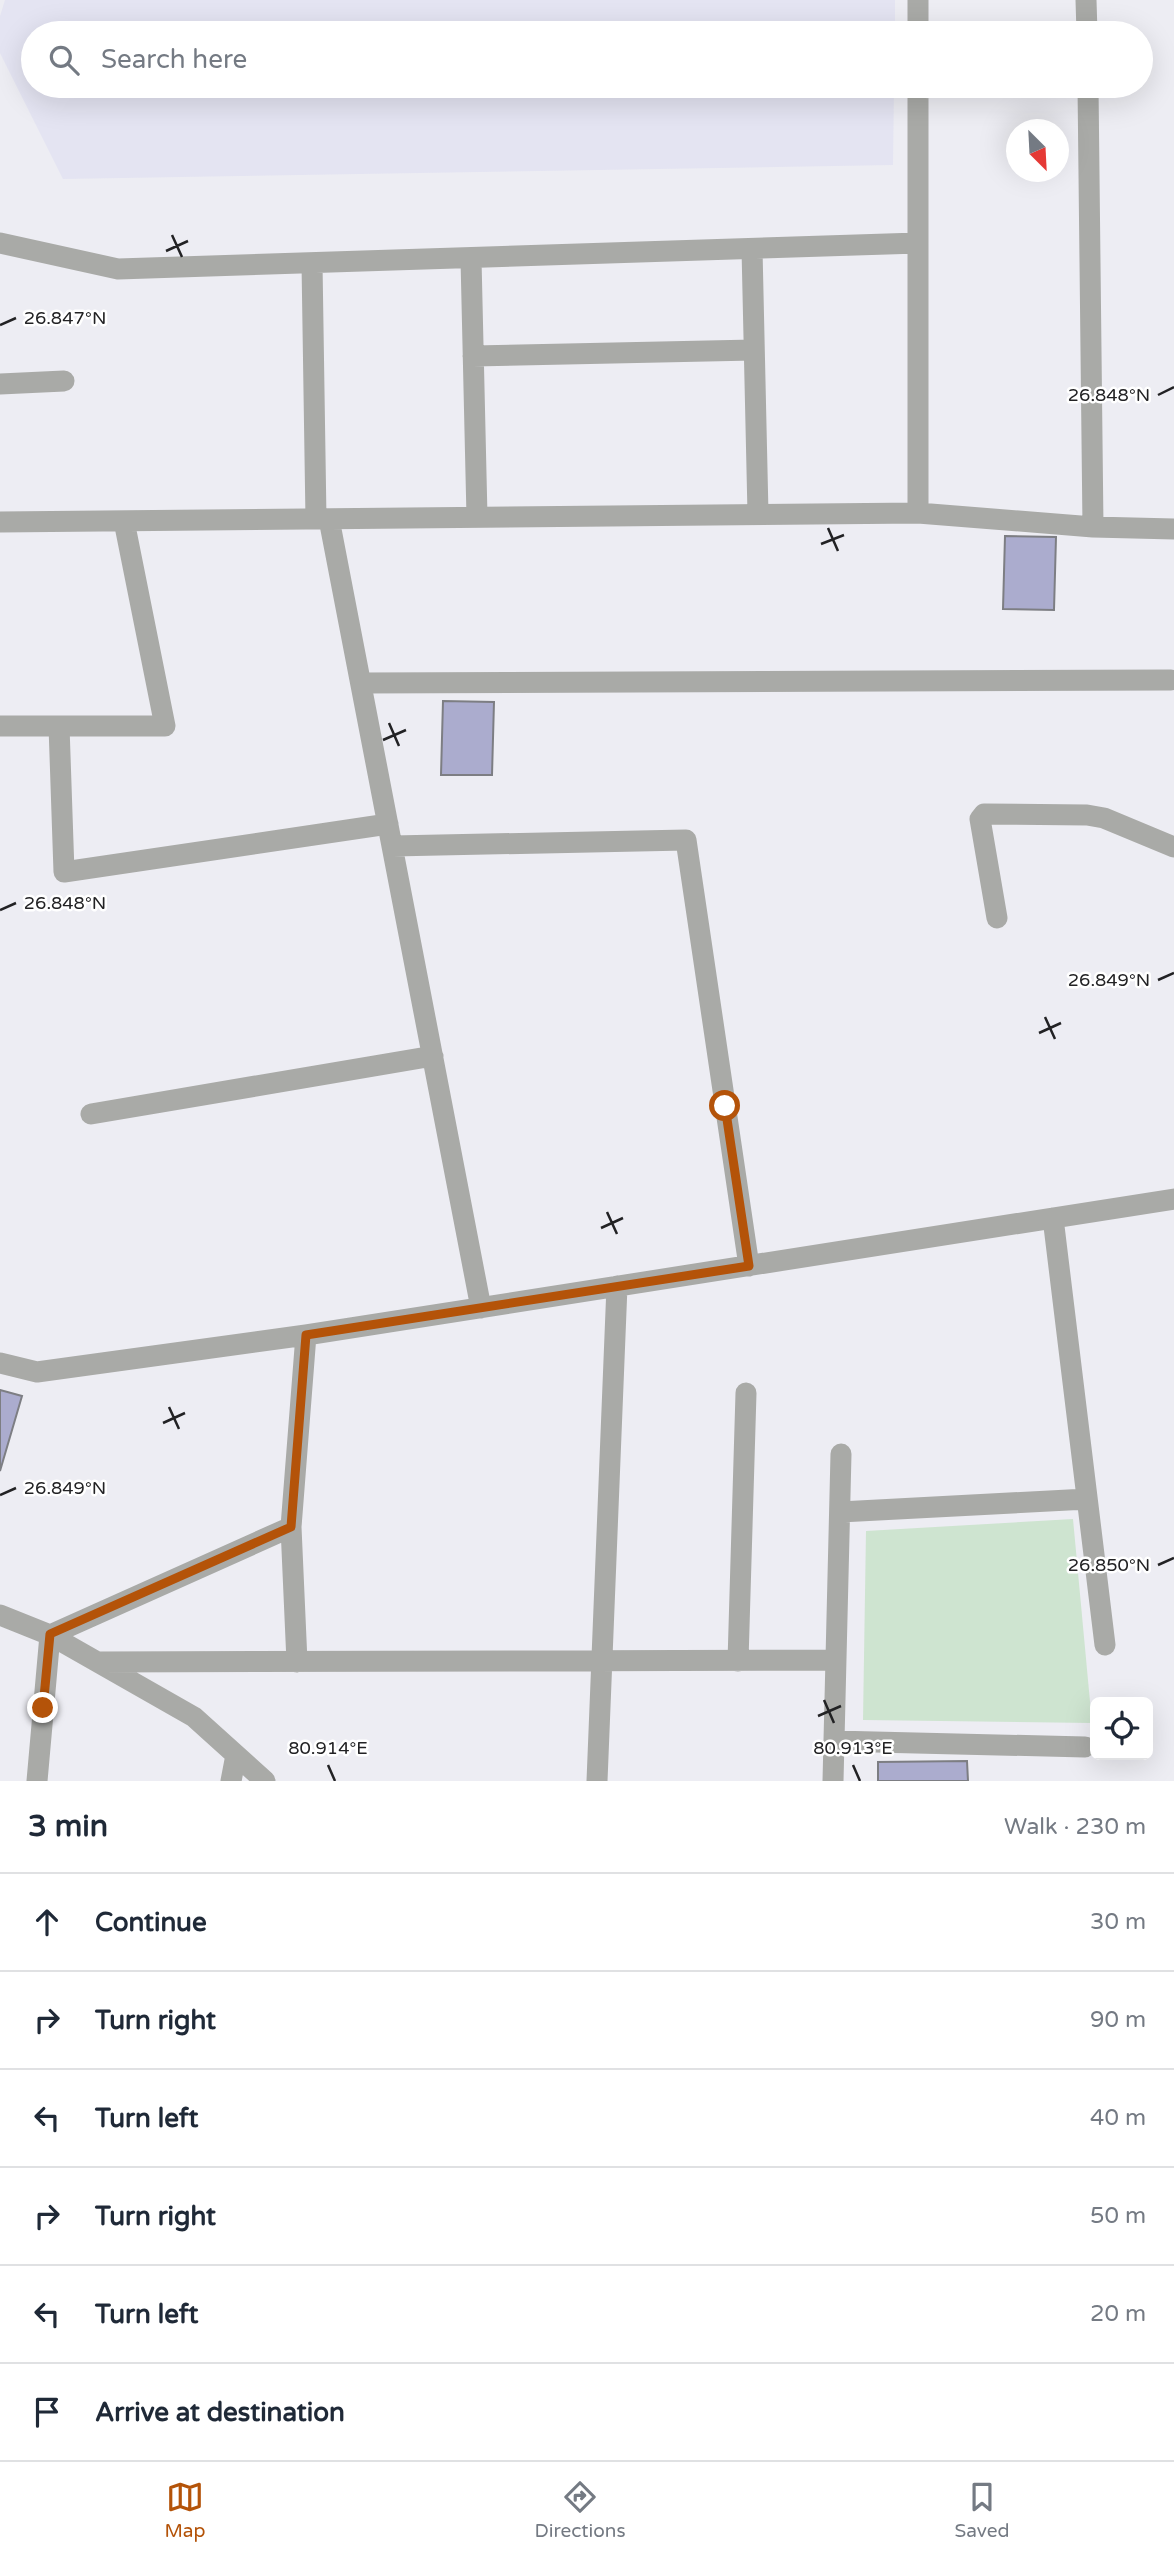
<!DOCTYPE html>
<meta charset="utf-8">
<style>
body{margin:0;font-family:"Varela Round",sans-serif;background:#f2f2f3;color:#1f2937}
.controls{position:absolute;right:21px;bottom:21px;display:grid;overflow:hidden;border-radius:10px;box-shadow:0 7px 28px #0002}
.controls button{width:63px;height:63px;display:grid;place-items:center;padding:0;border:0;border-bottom:2px solid #e0e1e3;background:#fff;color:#1f2937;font:35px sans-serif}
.compass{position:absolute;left:1006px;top:119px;width:63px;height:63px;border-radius:50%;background:#fff;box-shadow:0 7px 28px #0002;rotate:156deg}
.stop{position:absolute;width:21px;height:21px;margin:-16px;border:5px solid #b45309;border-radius:50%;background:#fff}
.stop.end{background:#b45309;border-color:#fff;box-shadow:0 2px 7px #0008}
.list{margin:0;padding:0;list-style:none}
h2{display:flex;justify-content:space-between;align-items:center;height:91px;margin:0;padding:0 28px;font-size:30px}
h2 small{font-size:23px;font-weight:400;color:#747a83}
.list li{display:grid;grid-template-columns:46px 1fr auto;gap:21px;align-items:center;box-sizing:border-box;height:98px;padding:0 28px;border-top:2px solid #e0e1e3}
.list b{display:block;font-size:26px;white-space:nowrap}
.list em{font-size:23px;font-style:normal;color:#747a83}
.icon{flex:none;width:38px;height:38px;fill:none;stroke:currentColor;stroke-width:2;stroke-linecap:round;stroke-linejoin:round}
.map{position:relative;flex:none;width:1174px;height:1781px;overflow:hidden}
.search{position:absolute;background:#fff;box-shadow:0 7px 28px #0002;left:21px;right:21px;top:21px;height:77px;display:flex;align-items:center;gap:18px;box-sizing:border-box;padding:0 24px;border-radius:38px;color:#747a83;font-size:26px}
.sheet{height:679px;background:#fff}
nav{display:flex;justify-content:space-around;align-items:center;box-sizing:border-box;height:98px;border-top:2px solid #e0e1e3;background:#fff;font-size:19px;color:#747a83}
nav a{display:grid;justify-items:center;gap:4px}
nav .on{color:#b45309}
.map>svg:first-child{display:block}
.built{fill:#e4e4f2}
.green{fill:#cee4d0}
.building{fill:#abacce;stroke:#7d7e83;stroke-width:2}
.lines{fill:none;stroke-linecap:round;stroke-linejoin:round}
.minor{stroke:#a9aaa7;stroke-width:21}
.route{stroke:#b45309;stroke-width:9}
.ticks{fill:none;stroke:#222224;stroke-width:2.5}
.ticks-label{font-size:18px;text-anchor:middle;fill:#222224;stroke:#fff;stroke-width:5;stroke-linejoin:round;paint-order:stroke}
</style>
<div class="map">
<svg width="1174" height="1781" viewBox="0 0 1174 1781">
<rect width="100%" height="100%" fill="#ededf3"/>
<path class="built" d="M5 0H895V33H33V86H894L893 165 63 179 0 53V16Z"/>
<path class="green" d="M1073 1519 1092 1723 863 1720 866 1531Z"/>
<path class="building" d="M1005 536 1056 537 1054 610 1003 609Z
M443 701 494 702 492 775H441Z
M0 1390 22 1396 0 1471Z
M967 1761 968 1781H878V1762Z"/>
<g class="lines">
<path class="minor" d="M918 0V33
M1086 0 1087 33
M918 86V513
M1088 86 1093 527
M918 88 968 86
M0 243 118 269 918 243
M752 249 758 514
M471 259 477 517
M312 263 316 519
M473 356 754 350
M0 384 64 381
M329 519 481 1308
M0 522 918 513 1093 527 1174 529
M361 683 1171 680
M0 726H165L124 521
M59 726 64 872 388 824
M393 846 686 840 749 1266
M997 918 980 819 984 814 1087 815 1104 818 1174 847
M91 1114 433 1056
M1053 1218 1105 1645
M0 1363 37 1372 306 1335 1174 1199
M840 1512 1087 1499
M291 1527 297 1662
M0 1615 50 1635 194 1717 265 1781
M50 1635 291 1527 306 1335
M738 1661 746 1393
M98 1662 836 1660
M834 1741 1085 1747
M37 1781 50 1635
M231 1781 236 1755
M597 1781 617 1286
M833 1781 841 1454"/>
</g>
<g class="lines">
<path class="route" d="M43 1708 50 1634 291 1527 306 1335 749 1266 725 1106"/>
</g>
<path class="ticks" d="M172 235 182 257M166 251 188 241M0 325 16 318M1158 395 1174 387M828 528 838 551M821 544 844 535M389 723 399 746M383 740 406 730M0 910 16 903M1158 980 1174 973M1045 1017 1055 1039M1039 1033 1061 1023M607 1212 617 1234M601 1228 623 1218M169 1407 179 1429M163 1423 185 1413M0 1495 16 1488M1158 1565 1174 1558M824 1700 834 1723M818 1716 841 1706M328 1765 335 1781M853 1765 860 1781"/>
<g class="ticks-label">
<text x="65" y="324">26.847°N</text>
<text x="1109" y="401">26.848°N</text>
<text x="65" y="909">26.848°N</text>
<text x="1109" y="986">26.849°N</text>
<text x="65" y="1494">26.849°N</text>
<text x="1109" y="1571">26.850°N</text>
<text x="328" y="1754">80.914°E</text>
<text x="853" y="1754">80.913°E</text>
</g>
</svg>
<div class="controls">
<button><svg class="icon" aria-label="locate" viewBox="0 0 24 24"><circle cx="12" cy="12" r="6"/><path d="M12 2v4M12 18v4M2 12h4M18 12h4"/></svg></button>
</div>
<svg class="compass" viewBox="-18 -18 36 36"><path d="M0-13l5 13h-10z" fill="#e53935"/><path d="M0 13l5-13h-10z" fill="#747a83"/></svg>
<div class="stop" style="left:725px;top:1106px"></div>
<div class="stop end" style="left:43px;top:1708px"></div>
<div class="search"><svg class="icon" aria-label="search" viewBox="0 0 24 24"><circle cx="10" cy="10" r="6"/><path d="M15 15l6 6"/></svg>Search here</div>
</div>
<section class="sheet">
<h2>3 min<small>Walk · 230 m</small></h2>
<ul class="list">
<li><svg class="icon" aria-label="ahead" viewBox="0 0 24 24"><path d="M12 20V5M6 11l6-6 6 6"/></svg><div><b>Continue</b></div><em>30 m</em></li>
<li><svg class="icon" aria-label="right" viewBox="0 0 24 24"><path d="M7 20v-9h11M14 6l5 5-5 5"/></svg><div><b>Turn right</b></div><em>90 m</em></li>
<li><svg class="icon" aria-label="left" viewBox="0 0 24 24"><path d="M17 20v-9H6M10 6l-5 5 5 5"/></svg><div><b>Turn left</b></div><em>40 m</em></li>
<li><svg class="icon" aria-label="right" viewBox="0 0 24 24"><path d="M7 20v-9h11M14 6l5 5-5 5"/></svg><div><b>Turn right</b></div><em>50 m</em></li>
<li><svg class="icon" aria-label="left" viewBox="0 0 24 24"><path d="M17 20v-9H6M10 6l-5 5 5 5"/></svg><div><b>Turn left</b></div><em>20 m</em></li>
<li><svg class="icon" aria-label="arrive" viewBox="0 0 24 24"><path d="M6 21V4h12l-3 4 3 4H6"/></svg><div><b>Arrive at destination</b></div></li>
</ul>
</section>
<nav>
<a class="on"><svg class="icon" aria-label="map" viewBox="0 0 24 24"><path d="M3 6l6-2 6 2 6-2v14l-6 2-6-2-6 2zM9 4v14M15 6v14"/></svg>Map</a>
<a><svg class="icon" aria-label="directions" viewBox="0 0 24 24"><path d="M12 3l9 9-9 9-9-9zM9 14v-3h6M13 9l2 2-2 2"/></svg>Directions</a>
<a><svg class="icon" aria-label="saved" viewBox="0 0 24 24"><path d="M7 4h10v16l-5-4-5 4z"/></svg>Saved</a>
</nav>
